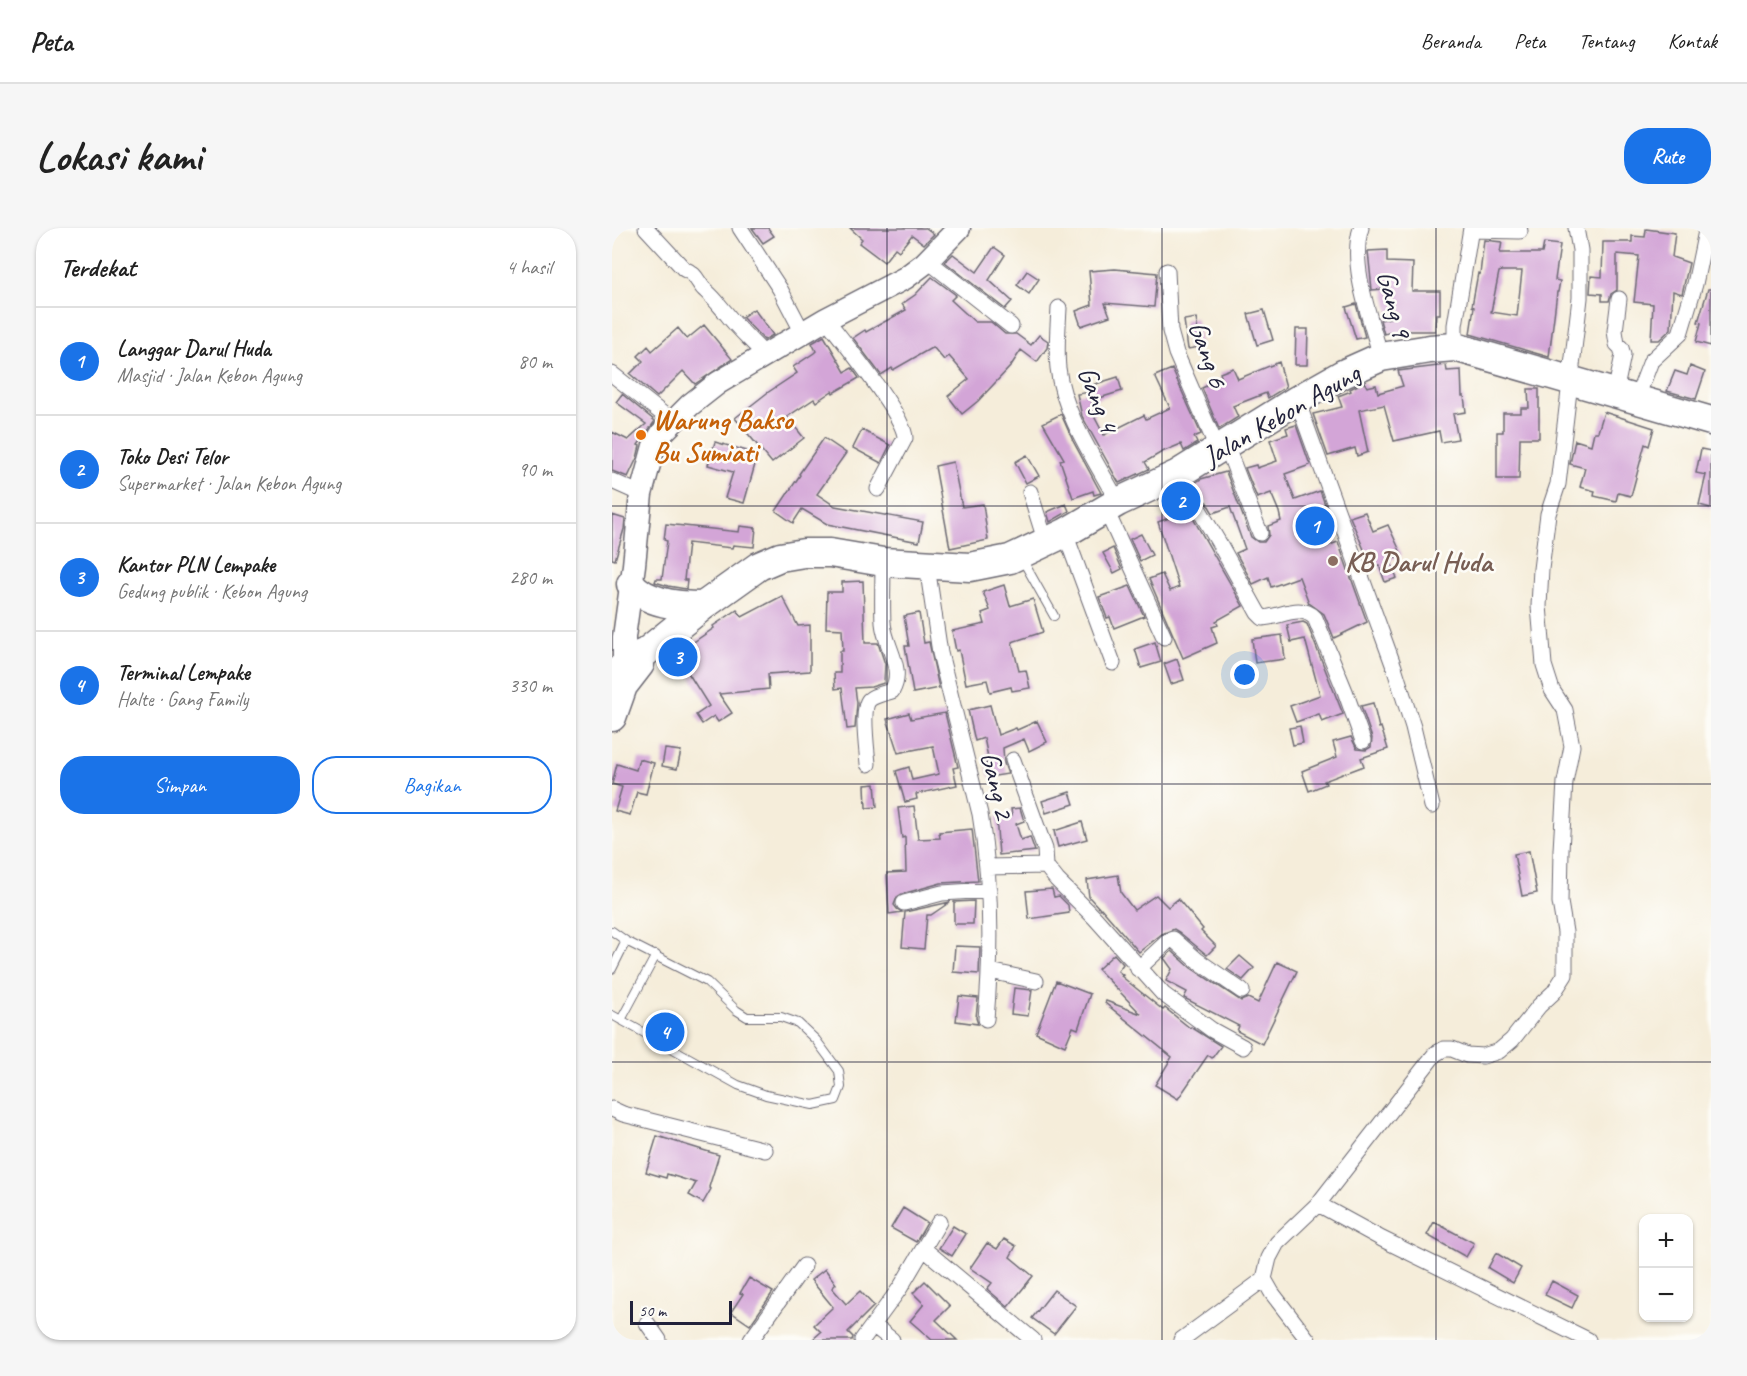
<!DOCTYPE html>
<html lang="id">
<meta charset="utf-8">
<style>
body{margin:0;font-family:Caveat,sans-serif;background:#f6f6f6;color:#222}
.controls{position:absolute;right:18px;bottom:18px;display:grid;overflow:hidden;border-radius:12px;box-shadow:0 2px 4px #0004}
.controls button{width:54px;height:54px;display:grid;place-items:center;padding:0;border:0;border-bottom:2px solid #e0e0e0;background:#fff;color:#222;font:30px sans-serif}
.scale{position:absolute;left:18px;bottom:15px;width:102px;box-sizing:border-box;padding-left:6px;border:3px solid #22223b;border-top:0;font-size:16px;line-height:21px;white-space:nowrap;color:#22223b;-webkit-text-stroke:4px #fdfcf7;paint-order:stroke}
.you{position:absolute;left:633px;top:447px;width:21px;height:21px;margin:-15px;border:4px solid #fff;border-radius:50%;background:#1a73e8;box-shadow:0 0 0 9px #1a73e833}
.badge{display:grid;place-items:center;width:39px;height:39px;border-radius:50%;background:#1a73e8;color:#fff;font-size:20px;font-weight:700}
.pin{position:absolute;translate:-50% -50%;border:3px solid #fff;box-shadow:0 2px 6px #0006}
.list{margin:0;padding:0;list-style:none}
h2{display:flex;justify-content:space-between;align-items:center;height:78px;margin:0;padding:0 24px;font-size:26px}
h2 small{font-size:20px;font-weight:400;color:#767676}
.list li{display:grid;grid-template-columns:39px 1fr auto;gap:18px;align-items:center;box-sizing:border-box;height:108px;padding:0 24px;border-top:2px solid #e0e0e0}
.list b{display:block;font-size:22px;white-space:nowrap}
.list p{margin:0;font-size:20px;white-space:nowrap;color:#767676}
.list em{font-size:20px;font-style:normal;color:#767676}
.actions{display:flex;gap:12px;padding:18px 24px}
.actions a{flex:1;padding:14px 0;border:2px solid #1a73e8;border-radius:24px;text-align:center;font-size:21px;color:#1a73e8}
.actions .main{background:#1a73e8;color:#fff}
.map{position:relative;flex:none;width:1099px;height:1112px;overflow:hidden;border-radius:24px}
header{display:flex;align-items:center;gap:36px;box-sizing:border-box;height:84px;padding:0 30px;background:#fff;border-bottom:2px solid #e0e0e0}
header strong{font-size:28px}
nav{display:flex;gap:33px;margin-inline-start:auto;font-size:21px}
.intro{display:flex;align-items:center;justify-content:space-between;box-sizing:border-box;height:144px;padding:0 36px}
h1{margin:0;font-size:42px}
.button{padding:15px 27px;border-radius:24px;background:#1a73e8;color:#fff;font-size:21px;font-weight:700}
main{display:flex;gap:36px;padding:0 36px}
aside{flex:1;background:#fff;border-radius:24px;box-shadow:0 2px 4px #0004}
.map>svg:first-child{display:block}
.building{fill:#d3a5d7;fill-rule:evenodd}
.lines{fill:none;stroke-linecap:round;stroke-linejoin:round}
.lane-casing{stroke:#6c6973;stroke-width:10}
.street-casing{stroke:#6c6973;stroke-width:17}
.secondary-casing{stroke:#6c6973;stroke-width:25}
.highway-casing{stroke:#6c6973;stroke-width:31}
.lane{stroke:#fff;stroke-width:8}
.street{stroke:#fff;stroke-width:15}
.secondary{stroke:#fff;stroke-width:22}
.highway{stroke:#fff;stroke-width:28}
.grid{fill:none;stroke:#22223b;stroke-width:1.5;stroke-opacity:0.55}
.food-dot{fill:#e8710a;stroke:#fdfcf7;stroke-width:2}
.education-dot{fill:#8d6e63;stroke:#fdfcf7;stroke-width:2}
.labels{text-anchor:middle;stroke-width:5;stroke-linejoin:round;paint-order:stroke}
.street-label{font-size:28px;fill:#22223b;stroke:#fdfcf7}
.food-label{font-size:28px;font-weight:bold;fill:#c56008;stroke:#fdfcf7;text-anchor:start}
.education-label{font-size:28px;font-weight:bold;fill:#785e54;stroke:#fdfcf7;text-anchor:start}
</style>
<header>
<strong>Peta</strong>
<nav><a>Beranda</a><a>Peta</a><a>Tentang</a><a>Kontak</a></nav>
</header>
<div class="intro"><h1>Lokasi kami</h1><a class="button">Rute</a></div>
<main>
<aside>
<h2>Terdekat<small>4 hasil</small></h2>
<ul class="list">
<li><span class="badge">1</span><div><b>Langgar Darul Huda</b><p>Masjid · Jalan Kebon Agung</p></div><em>80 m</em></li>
<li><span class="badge">2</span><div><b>Toko Desi Telor</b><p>Supermarket · Jalan Kebon Agung</p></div><em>90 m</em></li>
<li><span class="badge">3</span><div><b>Kantor PLN Lempake</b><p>Gedung publik · Kebon Agung</p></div><em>280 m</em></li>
<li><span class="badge">4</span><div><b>Terminal Lempake</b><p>Halte · Gang Family</p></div><em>330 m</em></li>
</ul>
<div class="actions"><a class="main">Simpan</a><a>Bagikan</a></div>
</aside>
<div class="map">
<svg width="1099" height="1112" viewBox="0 0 1099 1112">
<rect width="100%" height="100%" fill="#fdfcf7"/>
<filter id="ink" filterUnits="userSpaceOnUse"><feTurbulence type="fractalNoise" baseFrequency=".0167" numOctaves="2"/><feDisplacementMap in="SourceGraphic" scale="12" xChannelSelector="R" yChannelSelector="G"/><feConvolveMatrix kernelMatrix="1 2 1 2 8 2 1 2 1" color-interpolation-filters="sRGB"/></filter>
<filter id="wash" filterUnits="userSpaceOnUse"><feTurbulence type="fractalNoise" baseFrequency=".008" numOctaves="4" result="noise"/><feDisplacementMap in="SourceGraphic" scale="24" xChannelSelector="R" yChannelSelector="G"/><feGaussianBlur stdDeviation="1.35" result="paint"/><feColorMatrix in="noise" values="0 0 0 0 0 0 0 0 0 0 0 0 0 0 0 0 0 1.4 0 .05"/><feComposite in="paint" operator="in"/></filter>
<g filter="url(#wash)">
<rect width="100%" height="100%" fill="#f5edda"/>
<g id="blocks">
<path class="building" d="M140 0H156L162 8 151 15Z
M238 0H314L322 6 312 16 300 7 287 23 283 20 272 34 247 15 250 11Z
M1034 1 1063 5 1060 29 1077 35 1070 66 1061 63 1059 101 1047 112H1039L1041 76 1022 74 1027 28 1005 26V62L999 66 997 73H990V66L978 65 979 48 990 49 991 14H1020V8L1033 9Z
M872 12 890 14 888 25H930L932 15 948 17 943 52 948 53 946 64H945L937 129 858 106 862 79 860 78 866 45 868 46ZM889 43H910L905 88 879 84 887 44Z
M382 19 393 27 377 52 400 73 393 81 333 34 341 26 365 44Z
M775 22V34L801 35 800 63H828V86H824L823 103H797L781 106 780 104 772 106 768 92 778 90 772 61 760 62 756 23Z
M503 41 545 45 542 79 493 75 498 88 469 98 464 83 480 77 477 43Z
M415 43 427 51 417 66 405 57Z
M320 49 344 67 339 72 363 94H379L393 106H404L419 117 427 107 436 113 435 120 425 134 409 122 398 139 366 173 350 186 336 168 357 151 337 128 332 132 321 119 281 142 280 140 269 147 241 110 253 102 254 104 294 82 290 76 303 67Z
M1096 61H1099V118L1084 114 1089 95 1086 94Z
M744 76 753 109 744 111 734 79Z
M142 81 161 107 152 112 130 89Z
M652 82 661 112 645 117 636 86Z
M584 90 588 119 576 121 572 92Z
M92 97 120 131 83 156 71 143 45 169 18 146 31 133 26 128 36 118 40 123 66 100 75 111Z
M684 101H696L695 137H683Z
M212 108 233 144 240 140 247 150 221 165 220 163 204 174 202 171 175 189 192 210 160 235 123 190 155 165 185 145 181 139 202 125 204 123 200 115Z
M667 134 674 159 656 170 654 165 621 178 626 189 607 201 590 160 610 151 608 145 621 140 626 151Z
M834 137 835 143 849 142 850 168H852L854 184 841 186 846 211 829 214 827 203 782 213 772 177 747 182 756 224 745 228 743 220 716 228 701 186 730 179 726 168 739 163 738 161 752 154 755 159 764 157 766 165 791 158 786 143Z
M1078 138 1093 144 1084 171 1055 163 1063 143 1075 147Z
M560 141 589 206 582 209 585 215 572 223 569 216 550 224 533 234 537 241 507 255 470 188 465 166 478 164 483 190 492 207 532 187 534 191 558 180 543 148Z
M506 149 510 163 481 172 477 158Z
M916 161H927V210H908L907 251H885V204H891V185H909V180H917Z
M10 166 43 193 26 217 28 218 25 230 16 249 0 243V204L16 212 34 196 4 174Z
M992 184 1042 200 1037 218 1033 216 1019 268 1006 265 1004 273 982 268 983 263 968 259 973 240 958 236 963 212 979 217 982 204H986Z
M449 186 461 213 489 265 482 267 481 263 461 270 448 232 452 231 431 195Z
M684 197 698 237 673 246 683 272 708 263 715 282V318L726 314 755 394 722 410 712 386 697 375 687 349 659 359 656 349 641 356 624 325 633 321 618 279 601 285 583 255 589 251 614 244 639 309 646 314H652L657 307 656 298 669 293 667 284 659 265 645 270 633 240 644 237 645 240 665 233 658 212 676 206 674 200Z
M250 202 278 217 269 235 241 220Z
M212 210 234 225 205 266 223 278 311 294 307 314 215 296 190 281 181 295 164 283 188 247 187 246Z
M103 214 146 226 132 275 113 270 121 244 96 237Z
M1089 221 1099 223V280L1087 277 1094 247 1084 245Z
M415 227 427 248 414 255 403 234Z
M341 234 350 279 371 276 376 312 338 320 323 238Z
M566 264 631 378 604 393 606 397 600 399 605 415 571 430 537 351 550 346 558 363 567 359 546 294 568 286 561 267Z
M454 276 457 283 438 294 435 284Z
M753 284 761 303 776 297 790 327 778 332 785 350 773 354 767 337 760 340 738 289Z
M0 287 13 291 12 301 3 332 0 331Z
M54 296 127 304 128 298 144 300 142 319 121 317 120 320 76 315 72 352H75L74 361 56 358 43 354 44 351H50L55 313 52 312Z
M529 306 540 327 528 333 518 311Z
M501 320 510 341 502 345 491 325Z
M251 353 253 415H266L273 436 272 455 259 459 243 460 245 475 243 500 235 501 230 460 223 461 222 445H228V423H231L230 401 214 400 215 364H230V354Z
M392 357 398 378 421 371 431 404 400 414 407 443 414 442 418 460 400 463 399 459 378 464 375 452 354 456 347 422 344 423 340 403 373 396 370 385 378 382 371 364Z
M518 358 532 388 502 400 498 389 495 390 487 369Z
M170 368 186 398 198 397V443L156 446 157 461 107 466 120 485 106 494 102 488 90 496 84 487 97 478 70 435 65 438 57 428 68 420 70 422 102 400 101 398 125 382 130 389Z
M307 385 312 415 317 414 327 460 301 465 293 418H297L292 388Z
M691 394 695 396 731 486 710 494 707 486 684 494 678 478 708 467 693 411 679 414 675 397Z
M670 407 673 431 643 435 640 411Z
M543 414 549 434 529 440 523 421Z
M565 431 572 452 559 456 552 436Z
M761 475 767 500 769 499 776 521 749 530 752 538 712 553 714 556 697 563 690 543 725 529 721 514 739 509 745 521 754 522 759 519 760 510 749 478Z
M378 477 386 507 404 500 405 502 425 493 435 514 417 523 412 511 391 520 392 535 396 546 377 549 374 534H377L372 510 363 513 356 482Z
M297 485 299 491 333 485 346 539 341 540 345 557 304 566 305 571 293 574 284 543 297 539 300 552 327 546 321 518 286 525 275 491Z
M688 498 691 515 681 517 677 500Z
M53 521 69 523 65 541 50 538Z
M27 531 42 535 34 566 25 564 18 587 3 583 10 559 0 556 5 536 24 542Z
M263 556 265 579 254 580 253 557Z
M458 564 462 576 434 585 430 573Z
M302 578 306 611 328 610 327 604 360 601 366 653 329 655 290 666 285 669 282 677 285 681 290 684 277 686 275 645 294 644 293 609 290 610 286 580Z
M408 580 412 593 404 596 409 612 418 609 423 623 387 627 384 589 400 587 399 581Z
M470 594 475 611 446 619 442 603Z
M917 623 925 665 910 668 902 626Z
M506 647 509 665 522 682 544 667 556 679 566 671 591 701 589 703 604 718 595 727 567 704 562 701 550 706 527 724 489 680 488 681 477 669 475 652Z
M440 661 442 669 447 668 456 677 457 685 417 691 414 663Z
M362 673 361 696H342V674Z
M338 674 319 687H315L312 721 290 719 293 684Z
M343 718 368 719 367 746 341 744Z
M560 723 579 740 629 773 636 770 646 775 665 734 685 743 650 816 625 803 627 798 572 770 575 764 554 753 560 741 552 730Z
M502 726 511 736 506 743 511 747 509 748 551 782 553 780 578 800 579 799 609 818 600 830 596 827 566 871 543 857 560 829 493 775 494 773 529 786 486 741Z
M628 728 642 740 631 752 615 741Z
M444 753 478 766 466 801 461 799 453 818 424 805Z
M402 760 420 762 416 788 399 786Z
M347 768 366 770 364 790 366 796 344 793Z
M45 908 107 927 97 959 99 961 91 975 77 967 84 955 55 946 54 950 34 944Z
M291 980 315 995 304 1014 279 1000Z
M822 994 862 1015 854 1029 815 1007Z
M341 998 354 1006 340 1028 327 1020Z
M392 1011 404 1018 398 1029 421 1048 396 1079 375 1061 380 1055 358 1040 375 1015 385 1021Z
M884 1025 909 1040 901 1055 876 1040Z
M213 1041 224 1056 220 1060 234 1076 248 1063 262 1078 236 1104 241 1109 240 1112H200L209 1104 202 1097 221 1079 199 1052Z
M137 1050 161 1064 138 1097 119 1084 131 1066 128 1065Z
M313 1053 338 1078 324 1092 345 1112H320L298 1093 312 1076 301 1065Z
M940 1053 966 1067 960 1080 933 1067Z
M442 1062 464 1078 442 1106 420 1090Z"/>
</g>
</g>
<g filter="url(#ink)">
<use href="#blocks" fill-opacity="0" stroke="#6c6973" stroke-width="1.5"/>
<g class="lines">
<defs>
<path id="lane" d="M410 331 442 388
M0 703 14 713 95 754 124 782 135 789H169L186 795 204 812 227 843 229 859 224 872 201 877 154 867 126 857 0 787
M0 741 14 713
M9 792 44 727"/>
<path id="street" d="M34 0 72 41C87 47 84 55 95 64 103 71 107 77 114 85 125 100 140 113 153 127
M128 0 168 61 191 105
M749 0C737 37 759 92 769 129
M859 2 908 3
M315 32 399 98
M555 43 558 103 564 125 606 222
M447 80C446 100 444 121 446 140 451 186 484 233 506 274
M214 91C230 112 293 188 293 210L266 261
M843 119V97L859 0
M0 146 61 194
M1003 165 1011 127 1009 120 1005 116 1003 103 1007 71
M685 172 782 439 801 499 820 578
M1024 172 1039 133 1068 106 1083 56 1094 3
M614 217 648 305
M566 246 607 315 646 385 651 390C669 389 688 375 703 390L733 463 751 513
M0 253 29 266
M418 264 434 315
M494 282 552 409
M453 305 501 435
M315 338 328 425 368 586C380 654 380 723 374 791
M401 532 433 621 434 638 445 652 483 690 551 766 600 802 631 819
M256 536C255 522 249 481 257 472 262 467 274 465 280 463 293 440 273 419 271 395 270 375 271 355 271 334
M375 639 434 638
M292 675 330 665 377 662
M526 741 556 713 561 711 585 732 630 763
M378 743 424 753
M0 881 11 886 153 922
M706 976 823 826 832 821H840L855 827 871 828 887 823 900 812 927 778 942 764 953 747V704L948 674 949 622 953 554 960 518 953 482 940 462 932 437 927 378 929 341 936 286 946 256 968 70V22L964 0
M312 1021 421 1112
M35 1095 47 1112
M261 1097 280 1112
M139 1112 192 1038
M250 1112 288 1060 327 994
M569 1112 652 1051
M696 1112 660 1065 652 1051 657 1030 665 1015 706 976 770 1011 976 1112"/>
<path id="secondary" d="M19 448 12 436V409L22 337 29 266 42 218 50 205 78 177 106 155 214 91 293 50 313 35 347 0"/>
<path id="highway" d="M19 356C35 376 67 378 91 378
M0 449 19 431 34 424 91 378 147 338 168 329 192 325H218L271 334 358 339 398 331 453 305 506 274 566 246 685 172 731 146 769 129 818 121 843 119 1099 193
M0 489 11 458 28 436"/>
</defs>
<use href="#lane" class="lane-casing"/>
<use href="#street" class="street-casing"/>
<use href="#secondary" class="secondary-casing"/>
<use href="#highway" class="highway-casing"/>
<use href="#lane" class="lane"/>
<use href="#street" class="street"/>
<use href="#secondary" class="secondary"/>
<use href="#highway" class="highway"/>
</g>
</g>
<path class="grid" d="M275 0V1112M550 0V1112M824 0V1112M0 278H1099M0 556H1099M0 834H1099"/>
<circle class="food-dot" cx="29" cy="207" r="6"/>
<circle class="education-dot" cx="721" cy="333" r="6"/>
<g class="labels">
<g class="street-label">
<text transform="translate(783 76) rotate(76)" y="10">Gang 9</text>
<text transform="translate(597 126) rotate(71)" y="10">Gang 6</text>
<text transform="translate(487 171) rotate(69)" y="10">Gang 4</text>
<text transform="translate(669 186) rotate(-30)" y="10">Jalan Kebon Agung</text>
<text transform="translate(386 557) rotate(77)" y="10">Gang 2</text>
</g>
<g class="food-label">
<text x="41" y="201">Warung Bakso<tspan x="41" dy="32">Bu Sumiati</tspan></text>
</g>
<g class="education-label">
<text x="733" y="343">KB Darul Huda</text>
</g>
</g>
</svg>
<div class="controls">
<button>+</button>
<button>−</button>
</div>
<div class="scale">50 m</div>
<div class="you"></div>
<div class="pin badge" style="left:703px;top:298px">1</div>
<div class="pin badge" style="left:569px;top:273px">2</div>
<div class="pin badge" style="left:66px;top:429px">3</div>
<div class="pin badge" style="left:53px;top:804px">4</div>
</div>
</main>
